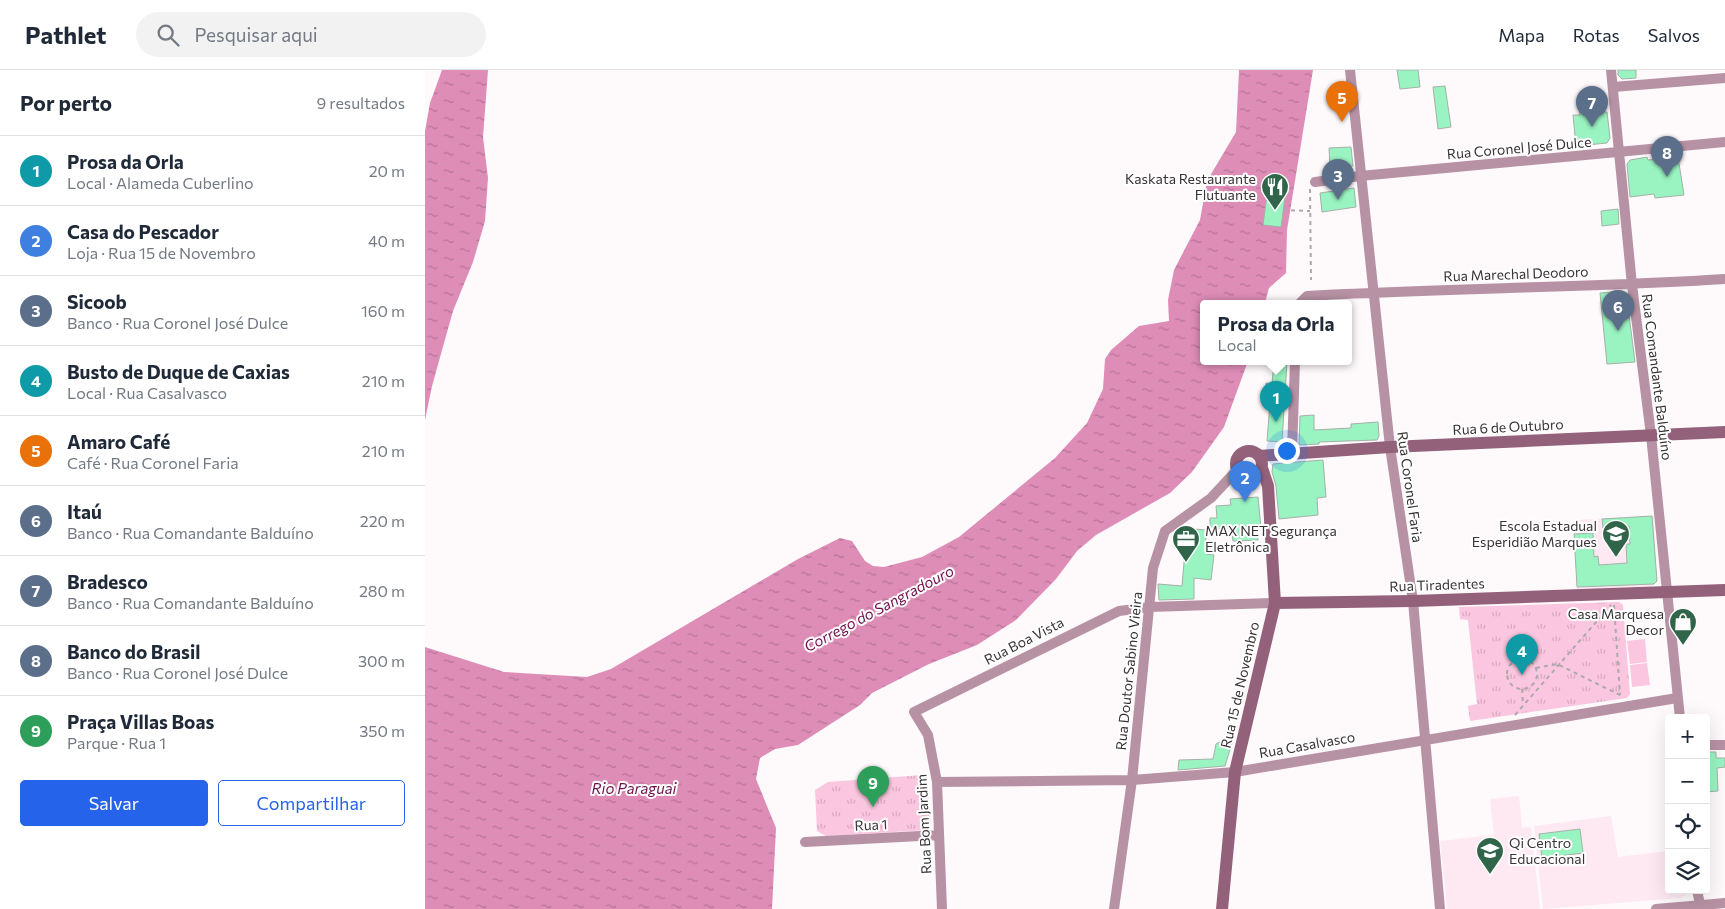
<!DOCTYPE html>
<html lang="pt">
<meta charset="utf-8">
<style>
body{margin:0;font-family:Commissioner,sans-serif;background:#f2f2f3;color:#1f2937}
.controls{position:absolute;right:15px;bottom:15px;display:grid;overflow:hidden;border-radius:5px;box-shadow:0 5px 20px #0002}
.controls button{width:45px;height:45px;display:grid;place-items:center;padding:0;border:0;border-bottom:1px solid #e0e1e3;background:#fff;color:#1f2937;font:25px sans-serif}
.you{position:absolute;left:861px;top:380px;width:18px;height:18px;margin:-12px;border:4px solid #fff;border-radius:50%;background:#1a73e8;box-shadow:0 0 0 8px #1a73e833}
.badge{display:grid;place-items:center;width:32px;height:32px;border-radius:50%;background:#2563eb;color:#fff;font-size:16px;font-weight:700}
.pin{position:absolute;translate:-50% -41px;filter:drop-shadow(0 1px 2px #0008)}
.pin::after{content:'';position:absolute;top:26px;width:18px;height:15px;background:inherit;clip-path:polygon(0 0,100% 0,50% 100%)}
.popup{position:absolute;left:775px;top:230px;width:152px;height:65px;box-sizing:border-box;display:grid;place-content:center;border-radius:5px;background:#fff;filter:drop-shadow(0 1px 4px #0005);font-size:16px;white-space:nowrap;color:#747a83}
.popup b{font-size:19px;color:#1f2937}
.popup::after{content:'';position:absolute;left:50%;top:100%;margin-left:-10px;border:10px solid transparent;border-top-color:#fff}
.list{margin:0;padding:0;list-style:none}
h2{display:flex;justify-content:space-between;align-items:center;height:65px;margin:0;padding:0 20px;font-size:21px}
h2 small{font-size:16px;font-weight:400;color:#747a83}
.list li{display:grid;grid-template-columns:32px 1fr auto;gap:15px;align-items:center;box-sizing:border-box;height:70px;padding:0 20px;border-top:1px solid #e0e1e3}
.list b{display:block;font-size:19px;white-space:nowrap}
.list p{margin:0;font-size:16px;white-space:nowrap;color:#747a83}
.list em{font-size:16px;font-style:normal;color:#747a83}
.actions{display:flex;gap:10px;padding:15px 20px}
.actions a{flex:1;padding:11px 0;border:1px solid #2563eb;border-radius:5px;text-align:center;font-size:18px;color:#2563eb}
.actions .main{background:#2563eb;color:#fff}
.icon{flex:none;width:28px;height:28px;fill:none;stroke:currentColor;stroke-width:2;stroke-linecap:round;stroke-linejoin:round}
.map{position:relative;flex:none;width:1300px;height:839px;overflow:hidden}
header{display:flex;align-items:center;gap:30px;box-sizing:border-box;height:70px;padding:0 25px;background:#fff;border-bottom:1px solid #e0e1e3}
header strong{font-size:24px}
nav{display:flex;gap:28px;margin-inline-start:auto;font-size:18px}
.search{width:350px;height:45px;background:#f2f2f3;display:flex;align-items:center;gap:12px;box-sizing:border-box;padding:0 18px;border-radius:28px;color:#747a83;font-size:19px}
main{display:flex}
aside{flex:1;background:#fff}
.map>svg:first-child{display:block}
.built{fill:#fee9f3}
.park{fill:url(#park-tufts)}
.pitch{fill:#fbc6df}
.water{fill:url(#water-ripples)}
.building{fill:#99f4c2;stroke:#a5b0a9}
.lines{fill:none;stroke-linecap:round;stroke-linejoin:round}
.path{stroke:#aea9ab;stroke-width:2;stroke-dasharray:4 4;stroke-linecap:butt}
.street{stroke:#b792a4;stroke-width:10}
.secondary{stroke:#94617b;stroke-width:12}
.labels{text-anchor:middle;stroke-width:4;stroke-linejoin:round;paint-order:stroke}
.street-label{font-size:14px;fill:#383335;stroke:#fff}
.poi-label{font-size:14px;fill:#383335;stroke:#fff;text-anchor:end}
.water-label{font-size:15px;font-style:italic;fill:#700f4d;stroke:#fff}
</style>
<header>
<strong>Pathlet</strong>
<div class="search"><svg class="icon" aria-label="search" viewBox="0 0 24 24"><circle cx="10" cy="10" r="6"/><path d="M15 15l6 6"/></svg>Pesquisar aqui</div>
<nav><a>Mapa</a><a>Rotas</a><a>Salvos</a></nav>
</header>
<main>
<aside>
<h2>Por perto<small>9 resultados</small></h2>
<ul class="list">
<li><span class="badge" style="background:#0f9aa8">1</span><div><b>Prosa da Orla</b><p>Local · Alameda Cuberlino</p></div><em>20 m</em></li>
<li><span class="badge" style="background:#3f7fe0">2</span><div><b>Casa do Pescador</b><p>Loja · Rua 15 de Novembro</p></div><em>40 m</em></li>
<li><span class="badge" style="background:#5c6f8a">3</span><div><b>Sicoob</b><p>Banco · Rua Coronel José Dulce</p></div><em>160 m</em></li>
<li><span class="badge" style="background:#0f9aa8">4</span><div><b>Busto de Duque de Caxias</b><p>Local · Rua Casalvasco</p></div><em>210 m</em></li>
<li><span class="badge" style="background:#e8710a">5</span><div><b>Amaro Café</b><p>Café · Rua Coronel Faria</p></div><em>210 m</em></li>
<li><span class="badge" style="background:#5c6f8a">6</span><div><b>Itaú</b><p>Banco · Rua Comandante Balduíno</p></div><em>220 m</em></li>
<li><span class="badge" style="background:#5c6f8a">7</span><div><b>Bradesco</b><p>Banco · Rua Comandante Balduíno</p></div><em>280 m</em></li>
<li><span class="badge" style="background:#5c6f8a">8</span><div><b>Banco do Brasil</b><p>Banco · Rua Coronel José Dulce</p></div><em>300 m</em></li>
<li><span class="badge" style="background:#2e9e5b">9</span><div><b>Praça Villas Boas</b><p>Parque · Rua 1</p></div><em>350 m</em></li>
</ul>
<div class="actions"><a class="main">Salvar</a><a>Compartilhar</a></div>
</aside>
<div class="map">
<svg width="1300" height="839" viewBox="0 0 1300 839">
<defs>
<pattern id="park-tufts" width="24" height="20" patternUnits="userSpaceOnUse" patternTransform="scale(1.25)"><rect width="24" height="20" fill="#fbc6df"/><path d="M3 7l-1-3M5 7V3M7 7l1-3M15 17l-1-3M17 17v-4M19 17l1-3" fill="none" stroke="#d8abc0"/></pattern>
<pattern id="water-ripples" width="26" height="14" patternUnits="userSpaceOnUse" patternTransform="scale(1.25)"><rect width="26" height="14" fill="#de8db7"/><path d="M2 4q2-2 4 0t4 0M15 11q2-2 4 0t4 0" fill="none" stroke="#b57496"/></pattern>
</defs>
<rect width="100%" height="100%" fill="#fef9fb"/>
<path class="built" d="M1229 446 1232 511 1227 516 1152 521 1149 450Z
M1094 726 1097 758 1106 757 1115 839H1022L1015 771 1069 765 1065 729Z
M1186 746 1193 787 1244 781V820H1263L1264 823 1256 828 1118 839 1109 756Z"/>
<path class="park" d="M1194 532 1198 535 1205 624 1202 628 1045 651 1043 636 1052 634 1043 550 1035 549 1034 537Z
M498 705 502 708 506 754 503 760 401 766 392 761 390 720 403 712Z"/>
<path class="pitch" d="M1220 569 1222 592 1205 594 1202 571Z
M1222 593 1225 615 1207 617 1205 595Z"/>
<path class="water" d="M17 0H63L58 67 63 108 60 151 48 192 28 241 7 316 0 350V61L5 33Z
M814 0H888L862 160 861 203 844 218 840 233H778V291H823L799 357 767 402 745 423 671 465 652 481 631 509 591 550 552 575 504 594 447 623 435 635 373 675 350 679 335 688 331 709 351 758 347 839H0V577L79 602 162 607 186 599 373 489 415 468 427 471 440 491 448 496 459 497 497 487 534 467 630 388 662 353 678 319 680 289 686 280 714 256 744 251 743 230 749 200 775 150 782 111 811 62Z"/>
<path class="building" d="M972 0H993L995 17 975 19Z
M1193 0H1211V8L1197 9 1193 5Z
M1020 16 1026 57 1013 59 1008 17Z
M1177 28 1179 42H1182L1185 68 1182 73 1151 76 1148 45H1155L1153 30Z
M926 77 928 96 905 97 904 78Z
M1222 87 1223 90 1253 87 1259 125 1230 128 1229 124 1205 127 1202 94 1205 90Z
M929 118 931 137 897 142 895 123Z
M842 125 860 127 856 157 838 155Z
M1193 139 1194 154 1177 156 1176 141Z
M1197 221 1198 230 1202 229 1210 292 1182 294 1175 223Z
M849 291H862L857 372 842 371 845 333H840L841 313 847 314Z
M889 345V360L926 358V354L953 352 954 366 952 370 894 372V374L874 375 875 346Z
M898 390 901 427 892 428 893 445 854 449 851 416 847 402 848 394Z
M833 427 836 458 832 459 833 470 808 471 806 458 785 459V448H792L791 436 806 435 805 429Z
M1227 446 1232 511 1229 514 1152 517 1149 464 1168 463 1169 487 1173 486 1174 495 1202 493 1201 474H1205L1204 456 1178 458 1177 449Z
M770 459 781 460V484L789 485 786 510 769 508V529L734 530 733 514 757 516 760 481 767 482Z
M796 671 807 673 800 696 753 700 754 690 788 689 791 674Z
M1281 682H1291V688H1300V697L1292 698 1293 721 1281 722Z
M1155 759 1158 783 1117 788 1114 764Z"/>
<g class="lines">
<path class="path" d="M885 119 886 210
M858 140 885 141
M1189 535 1195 625
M1082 604a15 15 0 1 1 30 0a15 15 0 1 1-30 0Z
M1111 598 1132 594 1197 626
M1097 619 1098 635
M1090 645 1186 535"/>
<path class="street" d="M925 0 965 377 988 531 1015 839
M1186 0 1207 215 1226 365 1255 648
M1188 17 1300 8
M890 112 935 106 1300 72
M875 233 882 226C1021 218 1161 218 1300 209
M867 383 870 291
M1281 675H1300
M512 712 707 710 810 702 1252 628
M380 772 514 765
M1272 820 1276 839
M517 839 512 712 503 665 489 642 694 541 725 537 850 533
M689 839 707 710 728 498 740 461 786 428 812 400
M1231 839 1300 833"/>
<path class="secondary" d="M811 394a13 13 0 1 1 26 0a13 13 0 1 1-26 0Z
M834 386 965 377 1300 362
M850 533 988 531 1300 520
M797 839 810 702 850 533 843 416 837 398"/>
</g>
<defs>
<symbol id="restaurant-pin" viewBox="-11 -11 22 30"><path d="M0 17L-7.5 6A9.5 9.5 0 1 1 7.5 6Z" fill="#31654a" stroke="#fff"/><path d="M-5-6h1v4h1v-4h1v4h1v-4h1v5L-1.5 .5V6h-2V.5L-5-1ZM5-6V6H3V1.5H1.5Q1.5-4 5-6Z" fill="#fff"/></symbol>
<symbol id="school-pin" viewBox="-11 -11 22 30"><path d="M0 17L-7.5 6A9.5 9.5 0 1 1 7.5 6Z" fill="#31654a" stroke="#fff"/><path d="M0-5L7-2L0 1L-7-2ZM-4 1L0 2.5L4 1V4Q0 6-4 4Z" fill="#fff"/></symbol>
<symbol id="office-pin" viewBox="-11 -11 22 30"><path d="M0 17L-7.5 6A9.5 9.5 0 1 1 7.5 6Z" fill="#31654a" stroke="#fff"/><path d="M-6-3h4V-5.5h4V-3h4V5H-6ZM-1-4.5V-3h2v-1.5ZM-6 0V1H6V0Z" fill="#fff"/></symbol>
<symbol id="shop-pin" viewBox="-11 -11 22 30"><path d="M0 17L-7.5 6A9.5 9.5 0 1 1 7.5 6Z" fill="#31654a" stroke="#fff"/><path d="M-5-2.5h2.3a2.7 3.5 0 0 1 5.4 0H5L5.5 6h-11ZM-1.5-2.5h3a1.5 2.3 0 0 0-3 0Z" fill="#fff"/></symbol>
</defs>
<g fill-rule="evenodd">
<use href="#restaurant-pin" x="834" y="101" width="32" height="43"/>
<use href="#school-pin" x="1175" y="448" width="32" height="43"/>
<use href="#office-pin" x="745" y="453" width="32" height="43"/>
<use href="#shop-pin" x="1242" y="536" width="32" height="43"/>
<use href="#school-pin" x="1049" y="765" width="32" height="43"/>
</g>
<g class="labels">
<g class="street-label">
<text transform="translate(1094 78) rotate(-5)" y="5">Rua Coronel José Dulce</text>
<text transform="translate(1091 204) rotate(-2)" y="5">Rua Marechal Deodoro</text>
<text transform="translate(1232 307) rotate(83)" y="5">Rua Comandante Balduíno</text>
<text transform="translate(1083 357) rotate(-3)" y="5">Rua 6 de Outubro</text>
<text transform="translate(985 417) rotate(82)" y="5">Rua Coronel Faria</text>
<text transform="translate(1012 515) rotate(-2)" y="5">Rua Tiradentes</text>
<text transform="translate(599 571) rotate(-27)" y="5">Rua Boa Vista</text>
<text transform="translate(704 601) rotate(-84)" y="5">Rua Doutor Sabino Vieira</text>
<text transform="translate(815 615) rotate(-77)" y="5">Rua 15 de Novembro</text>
<text transform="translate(882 675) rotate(-10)" y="5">Rua Casalvasco</text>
<text transform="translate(499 754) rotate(-93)" y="5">Rua Bom Jardim</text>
<text transform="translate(446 755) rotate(-3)" y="5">Rua 1</text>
</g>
<g class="poi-label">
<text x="831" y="114">Kaskata Restaurante<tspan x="831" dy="16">Flutuante</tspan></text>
<text x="1172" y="461">Escola Estadual<tspan x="1172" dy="16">Esperidião Marques</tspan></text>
<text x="780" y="466" text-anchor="start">MAX NET Segurança<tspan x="780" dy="16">Eletrônica</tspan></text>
<text x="1239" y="549">Casa Marquesa<tspan x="1239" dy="16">Decor</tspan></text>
<text x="1084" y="778" text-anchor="start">Qi Centro<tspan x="1084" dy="16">Educacional</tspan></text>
</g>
<g class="water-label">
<text transform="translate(454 539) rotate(-28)" y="5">Corrego do Sangradouro</text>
<text x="209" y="724">Rio Paraguai</text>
</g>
</g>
</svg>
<div class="controls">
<button>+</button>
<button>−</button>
<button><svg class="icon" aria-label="locate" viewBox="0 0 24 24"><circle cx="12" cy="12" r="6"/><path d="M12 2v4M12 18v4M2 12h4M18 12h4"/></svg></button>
<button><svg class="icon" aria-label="layers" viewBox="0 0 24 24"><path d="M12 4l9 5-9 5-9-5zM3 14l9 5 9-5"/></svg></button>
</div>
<div class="you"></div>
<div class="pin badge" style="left:851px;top:352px;background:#0f9aa8">1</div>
<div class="popup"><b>Prosa da Orla</b>Local</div>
<div class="pin badge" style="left:820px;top:432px;background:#3f7fe0">2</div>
<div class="pin badge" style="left:913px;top:130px;background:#5c6f8a">3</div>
<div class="pin badge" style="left:1097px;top:605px;background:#0f9aa8">4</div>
<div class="pin badge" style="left:917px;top:52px;background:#e8710a">5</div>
<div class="pin badge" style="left:1193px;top:261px;background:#5c6f8a">6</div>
<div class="pin badge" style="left:1167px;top:57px;background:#5c6f8a">7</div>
<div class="pin badge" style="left:1242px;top:107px;background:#5c6f8a">8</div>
<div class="pin badge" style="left:448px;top:737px;background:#2e9e5b">9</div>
</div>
</main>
